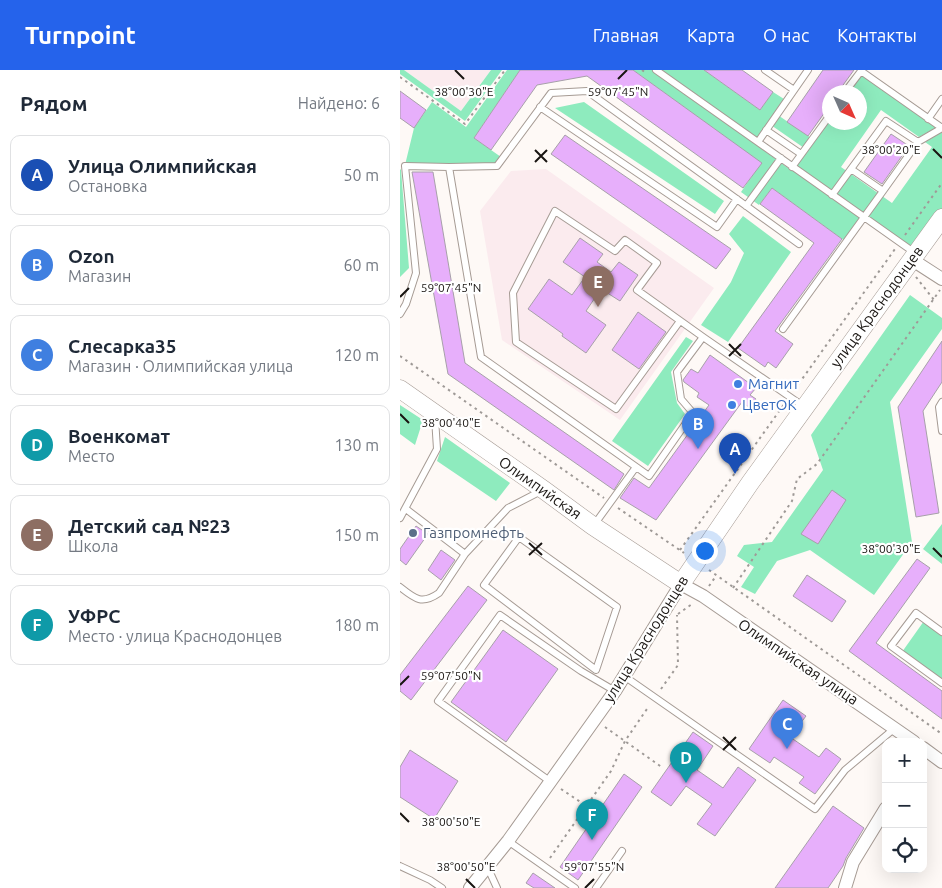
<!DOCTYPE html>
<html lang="ru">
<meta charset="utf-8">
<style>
body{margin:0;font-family:Ubuntu,sans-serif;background:#f2f2f3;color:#1f2937}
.controls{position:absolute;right:15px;bottom:15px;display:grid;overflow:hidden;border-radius:10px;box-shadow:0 5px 20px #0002}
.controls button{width:45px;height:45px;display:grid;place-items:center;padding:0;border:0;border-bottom:1px solid #e0e1e3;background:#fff;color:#1f2937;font:25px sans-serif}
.compass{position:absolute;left:422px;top:15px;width:45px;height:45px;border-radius:50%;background:#fff;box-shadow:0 5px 20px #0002;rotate:135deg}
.you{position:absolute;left:304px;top:480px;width:18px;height:18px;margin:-12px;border:4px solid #fff;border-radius:50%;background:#1a73e8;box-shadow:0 0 0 8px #1a73e833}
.badge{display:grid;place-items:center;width:32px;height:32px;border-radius:50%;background:#2563eb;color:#fff;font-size:16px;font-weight:700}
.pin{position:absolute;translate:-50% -41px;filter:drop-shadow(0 1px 2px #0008)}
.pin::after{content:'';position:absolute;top:26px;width:18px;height:15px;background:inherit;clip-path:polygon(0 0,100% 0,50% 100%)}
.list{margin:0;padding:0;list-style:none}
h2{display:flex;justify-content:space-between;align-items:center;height:65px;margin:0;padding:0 20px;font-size:21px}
h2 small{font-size:16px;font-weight:400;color:#747a83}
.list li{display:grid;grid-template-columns:32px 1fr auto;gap:15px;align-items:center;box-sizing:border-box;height:80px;margin:0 10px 10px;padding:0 10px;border:1px solid #e0e1e3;border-radius:10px}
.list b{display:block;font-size:19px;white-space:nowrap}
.list p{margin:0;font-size:16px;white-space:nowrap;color:#747a83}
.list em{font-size:16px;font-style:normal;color:#747a83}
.icon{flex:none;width:28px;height:28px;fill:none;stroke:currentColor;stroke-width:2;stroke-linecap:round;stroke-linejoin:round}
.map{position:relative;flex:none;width:542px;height:818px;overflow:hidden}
header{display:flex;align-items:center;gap:30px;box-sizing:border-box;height:70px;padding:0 25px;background:#2563eb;color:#fff}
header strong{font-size:24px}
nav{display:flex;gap:28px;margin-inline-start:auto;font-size:18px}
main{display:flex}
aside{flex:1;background:#fff}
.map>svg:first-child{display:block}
.education{fill:#fbebee}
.green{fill:#8eebbe;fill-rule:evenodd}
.building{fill:#e7affb;stroke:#a7a0a9}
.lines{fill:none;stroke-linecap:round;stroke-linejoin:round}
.lane-casing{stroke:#a69b94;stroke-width:8}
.street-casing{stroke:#a69b94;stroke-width:14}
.secondary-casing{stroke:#a69b94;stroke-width:19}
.path{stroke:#9f9a97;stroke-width:2;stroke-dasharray:2.5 4;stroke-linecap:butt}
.lane{stroke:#fff;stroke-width:6}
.street{stroke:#fff;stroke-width:12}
.secondary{stroke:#fff;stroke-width:18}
.ticks{fill:none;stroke:#191512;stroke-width:2}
.shop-dot{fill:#3f7fe0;stroke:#fff;stroke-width:2}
.service-dot{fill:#5c6f8a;stroke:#fff;stroke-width:2}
.labels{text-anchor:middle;stroke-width:4.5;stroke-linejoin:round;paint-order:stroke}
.street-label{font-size:15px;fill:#191512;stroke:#fff}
.shop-label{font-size:15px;fill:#366cbe;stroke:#fff;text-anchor:start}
.service-label{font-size:15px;fill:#4e5e75;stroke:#fff;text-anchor:start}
.ticks-label{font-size:12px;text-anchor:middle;fill:#191512;stroke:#fff;stroke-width:4.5;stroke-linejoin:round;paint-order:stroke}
</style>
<header>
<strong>Turnpoint</strong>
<nav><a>Главная</a><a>Карта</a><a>О нас</a><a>Контакты</a></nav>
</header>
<main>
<aside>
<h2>Рядом<small>Найдено: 6</small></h2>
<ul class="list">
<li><span class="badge" style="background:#1a4fb4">A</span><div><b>Улица Олимпийская</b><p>Остановка</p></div><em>50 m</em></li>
<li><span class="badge" style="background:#3f7fe0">B</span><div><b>Ozon</b><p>Магазин</p></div><em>60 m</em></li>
<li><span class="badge" style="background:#3f7fe0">C</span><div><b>Слесарка35</b><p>Магазин · Олимпийская улица</p></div><em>120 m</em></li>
<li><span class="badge" style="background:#0f9aa8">D</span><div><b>Военкомат</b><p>Место</p></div><em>130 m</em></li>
<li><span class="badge" style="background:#8d6e63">E</span><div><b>Детский сад №23</b><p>Школа</p></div><em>150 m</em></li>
<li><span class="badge" style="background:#0f9aa8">F</span><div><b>УФРС</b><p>Место · улица Краснодонцев</p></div><em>180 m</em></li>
</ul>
</aside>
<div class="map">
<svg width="542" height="818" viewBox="0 0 542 818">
<rect width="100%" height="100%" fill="#fef9f6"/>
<path class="education" d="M4 0H91L61 41Z
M146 99 314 218 220 350 102 270 80 141 111 101Z"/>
<path class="green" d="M0 0H4L61 41 91 0H102L65 51 0 4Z
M107 0H120L74 68 101 87 96 94 5 95 14 58 32 32 66 57Z
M233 0H304L360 40 373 22 384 29 375 43 414 70 429 49 430 52H460V22H448L461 4 537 57 519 67 481 40 441 97 492 133 532 77 525 72 542 62V140L514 179 463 145 444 170 442 169 372 118 359 135 341 122 361 93ZM368 53 407 80 392 101 354 73Z
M184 32 324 131 315 144 155 38Z
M0 99 1 100 9 198 0 207Z
M343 146 391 182 328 272 301 255 331 212 344 183 329 164Z
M510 225 542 248V259L490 332 512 472 474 525 410 480 377 491 355 524 341 517 354 497 337 486 344 475 372 472 423 400 411 365Z
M286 267 293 271 271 302 277 333 285 344 248 396 212 371Z
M0 335 23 350 15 375 0 364Z
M45 367 110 413 96 431 37 391Z
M542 454V494L523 479Z
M524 551 542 564V611L502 582Z"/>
<path class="building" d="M120 0H233L362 93 343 118 187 6 137 15 91 80 74 68Z
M304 0H342L373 22 360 40Z
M423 0H454L438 22H430V35L408 66 387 52Z
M0 21 26 40 14 58 0 48Z
M491 64 509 76 482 114 464 102Z
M165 65 331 179 316 199 151 84Z
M12 102H33L65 293 224 404 214 420 48 304Z
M372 118 442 169 375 261 393 274 376 298 368 292 365 297 338 278 414 173 360 134Z
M180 168 203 184 197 192 211 202 219 192 238 205 220 231 201 219 186 241 206 255 186 283 162 266 163 264 128 239 149 209 172 225 185 207 163 192Z
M238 242 266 262 239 299 212 280Z
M542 271V312L523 341 539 443 516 447 498 337Z
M310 285 356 318 350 325 356 329 350 338 342 332 256 450 220 428 234 408 249 418 309 335 297 327 299 323 284 312 283 310 291 299 298 303Z
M432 420 446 430 418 474 401 464Z
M16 456 28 464 6 495 0 490V479Z
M41 480 55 490 41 510 28 500Z
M517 489 530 498 476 573 542 621V649L449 581Z
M407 505 446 531 432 552 393 526Z
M68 516 87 530 11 630 0 621V605Z
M103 560 158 599 106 672 51 632Z
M383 630 406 646 390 667 419 687 426 678 441 689 415 724 399 713 404 707 374 687 370 693 349 679Z
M293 662 313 676 297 700 323 718 338 697 356 710 315 766 297 754 312 734 286 716 271 736 251 722Z
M10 680 58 711 34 749 0 727V697Z
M224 704 242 717 178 810 160 797Z
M433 736 464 758 446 788 443 796 428 818H375Z
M133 803 155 818H134L126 813Z"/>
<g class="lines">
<defs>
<path id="lane" d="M256 0 515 183
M365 0 394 20
M445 22 461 1 542 58
M140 37 317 157 337 129
M528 49 542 29
M366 60 401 84
M358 72 408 0
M49 97 81 287 249 406 293 343 281 329 277 302 303 267 237 220 257 193 225 170 215 181 155 141 113 223 116 272 216 339 280 251
M392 97 430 45
M451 99 483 121 518 72 542 58
M432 125 486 51 518 72
M346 136 381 88
M0 244 6 234 16 203 5 96 49 97 97 96 151 23 187 21 399 174
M383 259 483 121
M303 267 403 336
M542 332 539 337 542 361
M6 439 65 484
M0 448 37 379 35 348
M194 455 236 397
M119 467 217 537 196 600 84 515Z
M0 517C15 529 22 535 39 523L65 484 108 438 141 421
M542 562 516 543 491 576 542 613
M224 606 415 739 445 700 495 658
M151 712 38 631 100 545 181 601 215 621
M108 771 175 818
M0 796 30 810 42 818
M87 796 97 818
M196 818 222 781"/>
<path id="street" d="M511 189 542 209
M523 678 542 692
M70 818 108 771 215 621 281 514 303 526 514 672
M445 818 453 792 486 738"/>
<path id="secondary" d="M0 319 144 420 193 456 281 514 350 413 542 148"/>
</defs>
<use href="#lane" class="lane-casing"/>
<use href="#street" class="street-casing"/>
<use href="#secondary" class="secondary-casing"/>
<path class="path" d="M242 0 247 4
M0 7 65 54 105 0
M505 165 542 113
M516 207 534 230
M0 286 204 428
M395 319 495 179
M218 438 284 483
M280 480 385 333
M309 500 542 664
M309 516 316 506
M333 518 392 431 397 409 417 394 540 220
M278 544 292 534
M261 619 278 595 277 545
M205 657 263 698
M161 719 197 743
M150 788 211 701 225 671 249 636"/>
<use href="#lane" class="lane"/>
<use href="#street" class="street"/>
<use href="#secondary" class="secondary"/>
</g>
<path class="ticks" d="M55 0 64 9M218 9 227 0M533 79 542 88M135 80 147 92M135 92 147 80M0 227 9 218M329 274 341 286M329 286 341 274M0 344 9 353M129 473 142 485M533 478 542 487M129 485 142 473M0 615 9 606M323 667 336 680M323 680 336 667M0 743 9 752M66 809 75 818M185 818 194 809"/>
<g class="shop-dot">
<circle cx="338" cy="314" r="5"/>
<circle cx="332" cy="335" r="5"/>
</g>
<circle class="service-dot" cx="13" cy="463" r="5"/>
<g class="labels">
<g class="street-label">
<text transform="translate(477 237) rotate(-54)" y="5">улица Краснодонцев</text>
<text transform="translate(140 418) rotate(35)" y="5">Олимпийская</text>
<text transform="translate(246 569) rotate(-58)" y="5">улица Краснодонцев</text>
<text transform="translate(398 592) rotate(34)" y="5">Олимпийская улица</text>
</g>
<g class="shop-label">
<text x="348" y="319">Магнит</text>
<text x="342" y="340">ЦветОК</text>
</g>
<g class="service-label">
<text x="23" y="468">Газпромнефть</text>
</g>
</g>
<g class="ticks-label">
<text x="64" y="26">38°00'30"E</text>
<text x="218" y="26">59°07'45"N</text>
<text x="491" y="84">38°00'20"E</text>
<text x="51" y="222">59°07'45"N</text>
<text x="51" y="357">38°00'40"E</text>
<text x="491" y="483">38°00'30"E</text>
<text x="51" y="610">59°07'50"N</text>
<text x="51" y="756">38°00'50"E</text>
<text x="66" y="801">38°00'50"E</text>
<text x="194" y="801">59°07'55"N</text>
</g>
</svg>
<div class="controls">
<button>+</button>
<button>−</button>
<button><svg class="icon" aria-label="locate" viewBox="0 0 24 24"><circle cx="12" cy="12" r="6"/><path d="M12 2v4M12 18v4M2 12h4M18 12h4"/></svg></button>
</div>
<svg class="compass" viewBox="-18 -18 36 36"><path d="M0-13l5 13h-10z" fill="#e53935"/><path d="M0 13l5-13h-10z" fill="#747a83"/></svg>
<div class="you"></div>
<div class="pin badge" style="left:335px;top:404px;background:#1a4fb4">A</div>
<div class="pin badge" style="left:298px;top:379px;background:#3f7fe0">B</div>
<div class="pin badge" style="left:387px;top:679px;background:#3f7fe0">C</div>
<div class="pin badge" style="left:286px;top:713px;background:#0f9aa8">D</div>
<div class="pin badge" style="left:198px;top:237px;background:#8d6e63">E</div>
<div class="pin badge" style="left:192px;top:770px;background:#0f9aa8">F</div>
</div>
</main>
